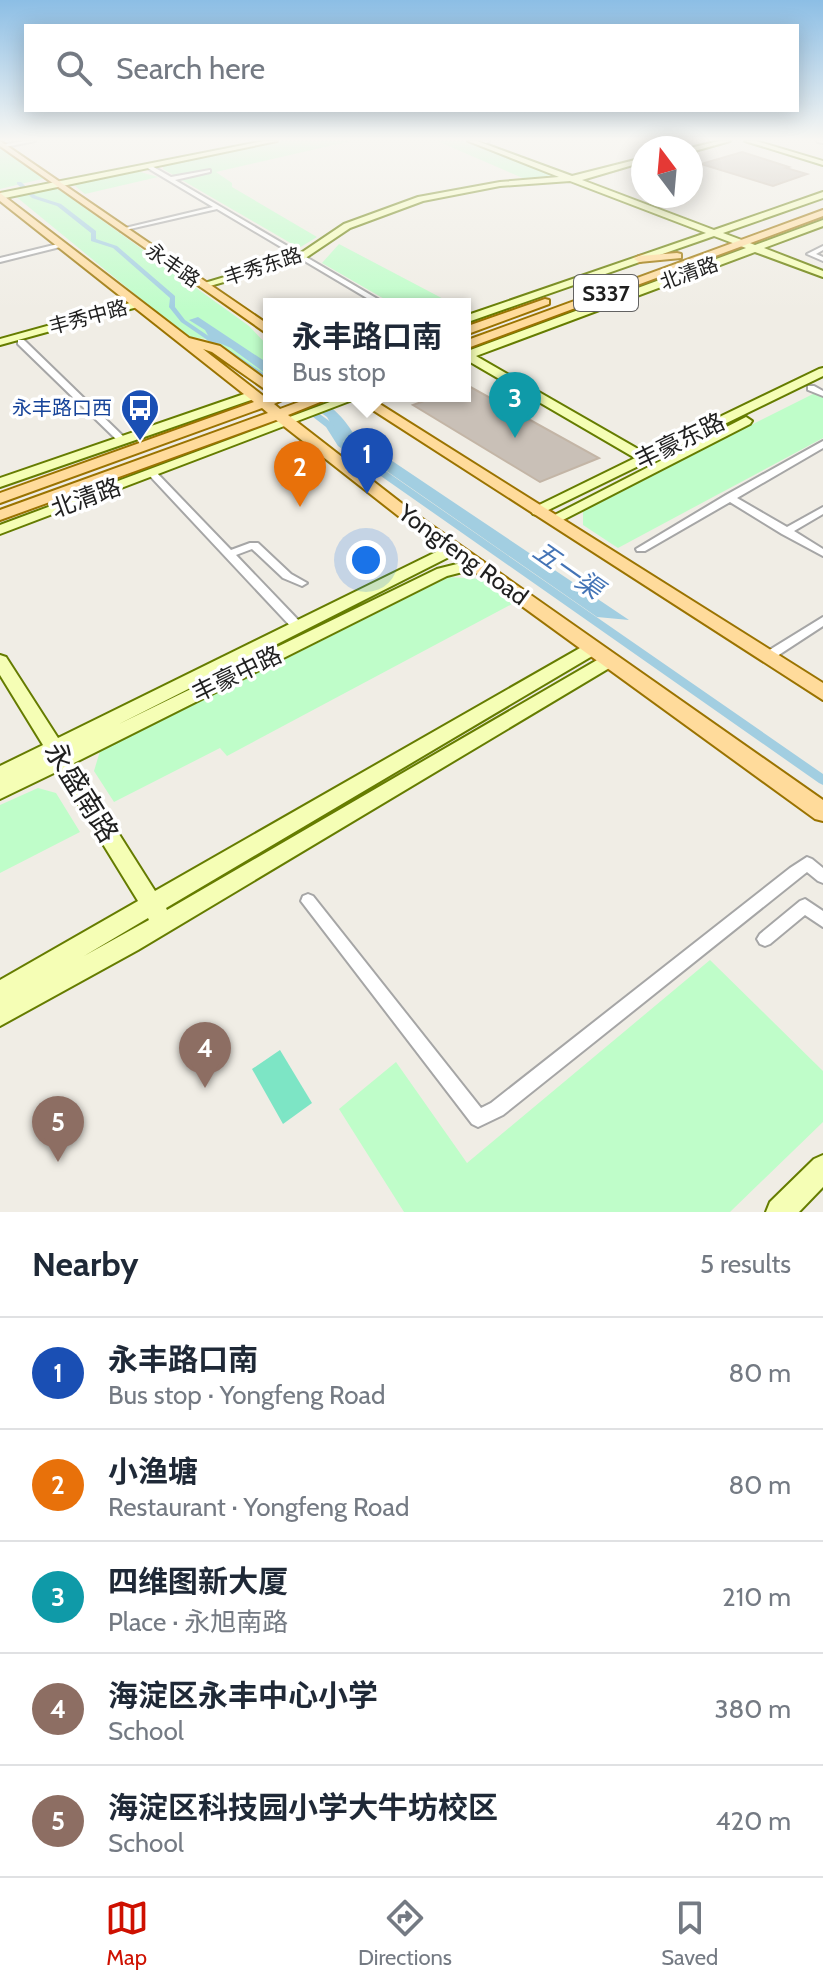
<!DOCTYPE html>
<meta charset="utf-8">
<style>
body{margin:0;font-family:Cabin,"Noto Sans SC",sans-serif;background:#f2f2f3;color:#1f2937}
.compass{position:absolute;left:631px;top:136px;width:72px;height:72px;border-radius:50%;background:#fff;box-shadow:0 4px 20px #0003;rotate:344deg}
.you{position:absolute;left:366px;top:560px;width:28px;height:28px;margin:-20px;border:6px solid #fff;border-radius:50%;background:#1a73e8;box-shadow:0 0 0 12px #1a73e833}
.badge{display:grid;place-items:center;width:52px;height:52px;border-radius:50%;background:#ce1000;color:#fff;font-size:26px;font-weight:700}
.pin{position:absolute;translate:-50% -66px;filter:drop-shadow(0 2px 4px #0008)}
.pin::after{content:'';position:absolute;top:42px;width:28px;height:24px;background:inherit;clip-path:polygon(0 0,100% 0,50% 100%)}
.popup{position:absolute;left:263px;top:298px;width:208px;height:104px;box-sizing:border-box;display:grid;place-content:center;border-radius:0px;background:#fff;filter:drop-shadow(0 2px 6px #0005);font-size:26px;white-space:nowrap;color:#747a83}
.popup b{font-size:30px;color:#1f2937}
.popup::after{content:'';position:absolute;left:50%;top:100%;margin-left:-16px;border:16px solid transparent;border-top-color:#fff}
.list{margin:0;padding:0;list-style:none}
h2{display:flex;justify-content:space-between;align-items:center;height:104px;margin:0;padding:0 32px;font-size:34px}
h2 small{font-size:26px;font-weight:400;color:#747a83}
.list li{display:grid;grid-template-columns:52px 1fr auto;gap:24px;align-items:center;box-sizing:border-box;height:112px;padding:0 32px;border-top:2px solid #e0e1e3}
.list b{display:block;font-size:30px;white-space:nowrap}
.list p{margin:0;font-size:26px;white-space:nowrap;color:#747a83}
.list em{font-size:26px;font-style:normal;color:#747a83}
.icon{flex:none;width:44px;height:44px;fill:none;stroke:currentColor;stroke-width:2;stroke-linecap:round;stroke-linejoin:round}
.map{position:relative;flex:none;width:823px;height:1212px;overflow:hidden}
.search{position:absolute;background:#fff;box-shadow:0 4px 20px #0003;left:24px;right:24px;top:24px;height:88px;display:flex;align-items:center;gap:20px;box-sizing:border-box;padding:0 28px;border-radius:0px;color:#747a83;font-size:30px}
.sheet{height:664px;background:#fff}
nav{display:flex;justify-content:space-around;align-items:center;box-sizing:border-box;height:112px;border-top:2px solid #e0e1e3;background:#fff;font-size:22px;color:#747a83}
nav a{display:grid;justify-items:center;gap:4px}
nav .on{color:#ce1000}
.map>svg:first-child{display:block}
.park{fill:#bffdc9}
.pitch{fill:#7de5c5}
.water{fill:#a2cee1}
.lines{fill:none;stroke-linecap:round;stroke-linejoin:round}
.canal{fill:#a2cee1;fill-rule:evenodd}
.building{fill:#c9c0b7;stroke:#c3b5a6;stroke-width:2}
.street-casing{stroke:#a6a6a6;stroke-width:4}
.secondary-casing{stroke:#657c00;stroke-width:4}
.primary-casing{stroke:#9a7300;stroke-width:4}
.street{fill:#fff;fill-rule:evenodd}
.secondary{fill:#f5feb5;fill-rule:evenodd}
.primary{fill:#ffdb9b;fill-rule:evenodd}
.labels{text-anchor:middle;stroke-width:7;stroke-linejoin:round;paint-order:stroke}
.far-street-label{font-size:20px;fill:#1f1f1f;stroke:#fff}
.far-transit-label{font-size:20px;fill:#164399;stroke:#fff;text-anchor:end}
.shield{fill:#fff;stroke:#626262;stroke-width:2}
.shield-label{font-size:22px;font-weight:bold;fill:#1f1f1f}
.street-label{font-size:24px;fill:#1f1f1f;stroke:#fff}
.water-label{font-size:26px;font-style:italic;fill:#4474b6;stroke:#fff}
.near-street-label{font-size:28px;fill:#1f1f1f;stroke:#fff}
</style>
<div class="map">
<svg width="823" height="1212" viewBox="0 0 823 1212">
<rect width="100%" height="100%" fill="#f0ede5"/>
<path class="park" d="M283 141H351L216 172 232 183V187L317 237 299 248 163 169V165Z
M437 141H464L558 176 525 179Z
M0 146 46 178 0 189Z
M137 171 158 177 85 194 75 186 80 182Z
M57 188 249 326 269 347V380L205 339 186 336 14 195Z
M339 244 453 304H393L322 263Z
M823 389V438L618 548 583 525V509Z
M449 577 481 579 512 604 227 756 220 748 114 802 94 771 100 751Z
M38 788 56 793 80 832 0 873V805Z
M710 960 823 1071V1122L730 1212H404L339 1109 396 1062 467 1163Z"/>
<path class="pitch" d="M280 1050 312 1103 283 1124 252 1069Z"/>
<path class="water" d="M198 317 269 364V376L231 348 210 339 205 330 189 320Z
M297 396C324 396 342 414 355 436L629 620 597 617 339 438 327 417Z"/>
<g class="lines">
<path class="canal" d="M17 182H21L36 196 61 204 96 231V239L117 246 175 296V307L185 320 269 377V382L181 322 169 307 170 298 113 248 91 241V233L57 206 32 198 17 184Z
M286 396H295L332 423 344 442 823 774V785L819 783 338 446 326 427Z"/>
</g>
<path class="building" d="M742 152 789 167 786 168 807 174 773 186 701 164Z
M465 384 599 458 540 482 413 405 438 396H465Z"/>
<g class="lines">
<defs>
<path id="street" d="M24 141H35L5 147 2 145Z
M481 141H489L486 143Z
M817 141H823V143L818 142Z
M146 165H150L171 177 210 170V172L175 180 386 304H377L217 209 121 231V229L213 207 146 167Z
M62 243 64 244V246L0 262V258Z
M823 246V250L816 254 823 257V261L807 254Z
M18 340H24L125 438V442H119L18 344Z
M808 386H814L823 391V396L808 390Z
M823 441V448L737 498 787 527 823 507V514L794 531 823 549V556L782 534 730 502 645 551H637L636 549 726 495Z
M152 470 155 471 231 550 250 543H258L291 574 307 583 302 586 283 578 252 549 236 555 302 624 304 627 302 630H294L149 475V471Z
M823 617V626L771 660H763L761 657 763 654Z
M807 857 812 859 823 868V883L818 881 807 872 503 1115 478 1127 472 1124 301 901 303 896 308 894 313 896 481 1108 491 1103 790 868Z
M805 899 823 911V927L805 915 770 944 765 946 760 944 757 939 760 934 800 901Z"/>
<path id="secondary" d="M264 141H277L0 199V193Z
M468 141H477L572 176 643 158V162L582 180 714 230 823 192V198L723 233 755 245 823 220V226L764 248 823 271V277L755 252 476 356 645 453 819 369 823 368V376L538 515 533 514 531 511 533 508 635 458 465 359V352L746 248 714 236 465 323V316L706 233 570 181 500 186 423 201 350 228 304 259 203 288 198 285 298 255 344 224 418 197 500 182 559 177Z
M719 141H730L691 152 690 148Z
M745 141H756L823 161V165Z
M137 301 142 304 141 306 0 345V339Z
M253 391 257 392V398L0 487V478Z
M346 396H363L0 534V525Z
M746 417 752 421 750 424 557 523 552 524 545 520Z
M447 538 454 543 447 558 119 724 437 569 477 559 482 561 485 564 482 567 447 576 74 763 155 891 587 644H599L601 648 599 652 166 908 167 910 604 656H616L619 660 616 664 138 950 0 1026V980L138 901 58 771 0 799V766L43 745 0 675V655L6 657 58 738 436 552 442 540ZM148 918 149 920 84 956Z
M823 1155V1187L799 1212H766L770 1202 814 1159Z"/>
<path id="primary" d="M0 141 269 325V335L0 146Z
M0 193 189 338 220 346 269 382V392L212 352 203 349 266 398 290 396 274 404 280 409 315 396H335L288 415 418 516 823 800V821L815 819 406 522 276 420 0 520V510L268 413 262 408 0 503V493L254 402 0 201Z
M823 210V216L465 349V341Z
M677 253 681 254V258L639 262 634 259 639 256Z
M545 299 549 300V304L465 335V327Z
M351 396H367L823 683V700Z"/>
</defs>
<use href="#street" class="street-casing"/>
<use href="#secondary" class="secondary-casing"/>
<use href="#primary" class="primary-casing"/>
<use href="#street" class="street"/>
<use href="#secondary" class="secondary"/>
<use href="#primary" class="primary"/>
</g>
<linearGradient id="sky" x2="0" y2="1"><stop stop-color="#8cbee5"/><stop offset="0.45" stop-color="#f8f7f3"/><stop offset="1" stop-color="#f8f7f3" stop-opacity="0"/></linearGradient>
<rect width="823" height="310" fill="url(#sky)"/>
<defs>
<symbol id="bus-pin" viewBox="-11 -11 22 30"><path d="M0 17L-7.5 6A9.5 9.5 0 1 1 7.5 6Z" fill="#1a4fb4" stroke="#fff"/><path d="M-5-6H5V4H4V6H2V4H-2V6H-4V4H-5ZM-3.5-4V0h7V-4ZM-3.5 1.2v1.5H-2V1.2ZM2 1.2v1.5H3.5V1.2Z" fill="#fff"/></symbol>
</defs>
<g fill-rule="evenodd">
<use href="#bus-pin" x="118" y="386" width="44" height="60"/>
</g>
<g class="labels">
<g class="far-street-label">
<text transform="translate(173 265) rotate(35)" y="7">永丰路</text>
<text transform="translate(263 266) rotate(-18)" y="7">丰秀东路</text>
<text transform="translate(689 273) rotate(-20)" y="7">北清路</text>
<text transform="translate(88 317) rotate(-15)" y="7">丰秀中路</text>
</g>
<g class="far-transit-label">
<text x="112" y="415">永丰路口西</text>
</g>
<rect class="shield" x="574" y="275" width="64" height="36" rx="6"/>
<g class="shield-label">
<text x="606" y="301">S337</text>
</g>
<g class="street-label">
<text transform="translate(680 441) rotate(-26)" y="8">丰豪东路</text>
<text transform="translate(86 498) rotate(-20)" y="8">北清路</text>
<text transform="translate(463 555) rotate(36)" y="8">Yongfeng Road</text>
<text transform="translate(237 674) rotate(-26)" y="8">丰豪中路</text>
</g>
<g class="water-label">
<text transform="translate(568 570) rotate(35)" y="9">五一渠</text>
</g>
<g class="near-street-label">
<text transform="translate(82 792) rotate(58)" y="10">永盛南路</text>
</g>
</g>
</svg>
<svg class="compass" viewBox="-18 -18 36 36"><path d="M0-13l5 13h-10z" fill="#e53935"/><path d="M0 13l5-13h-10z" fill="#747a83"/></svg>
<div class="you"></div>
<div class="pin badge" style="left:367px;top:494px;background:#1a4fb4">1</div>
<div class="popup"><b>永丰路口南</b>Bus stop</div>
<div class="pin badge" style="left:300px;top:507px;background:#e8710a">2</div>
<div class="pin badge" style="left:515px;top:438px;background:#0f9aa8">3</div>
<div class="pin badge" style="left:205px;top:1088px;background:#8d6e63">4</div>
<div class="pin badge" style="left:58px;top:1162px;background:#8d6e63">5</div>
<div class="search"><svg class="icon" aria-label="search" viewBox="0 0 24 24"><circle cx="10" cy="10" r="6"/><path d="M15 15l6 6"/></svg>Search here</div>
</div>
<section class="sheet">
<h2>Nearby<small>5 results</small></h2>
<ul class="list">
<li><span class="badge" style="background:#1a4fb4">1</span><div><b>永丰路口南</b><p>Bus stop · Yongfeng Road</p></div><em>80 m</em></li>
<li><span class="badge" style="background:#e8710a">2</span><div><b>小渔塘</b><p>Restaurant · Yongfeng Road</p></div><em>80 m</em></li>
<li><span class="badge" style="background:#0f9aa8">3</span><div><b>四维图新大厦</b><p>Place · 永旭南路</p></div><em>210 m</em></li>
<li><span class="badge" style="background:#8d6e63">4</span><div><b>海淀区永丰中心小学</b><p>School</p></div><em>380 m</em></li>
<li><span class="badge" style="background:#8d6e63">5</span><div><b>海淀区科技园小学大牛坊校区</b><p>School</p></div><em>420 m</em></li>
</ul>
</section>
<nav>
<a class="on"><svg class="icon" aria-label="map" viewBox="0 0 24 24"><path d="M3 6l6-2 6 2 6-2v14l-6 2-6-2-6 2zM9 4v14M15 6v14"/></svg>Map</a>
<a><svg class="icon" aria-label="directions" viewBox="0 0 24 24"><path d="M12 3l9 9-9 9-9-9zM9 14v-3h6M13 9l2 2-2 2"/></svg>Directions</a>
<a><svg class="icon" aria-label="saved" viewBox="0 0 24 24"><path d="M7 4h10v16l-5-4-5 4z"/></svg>Saved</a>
</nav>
